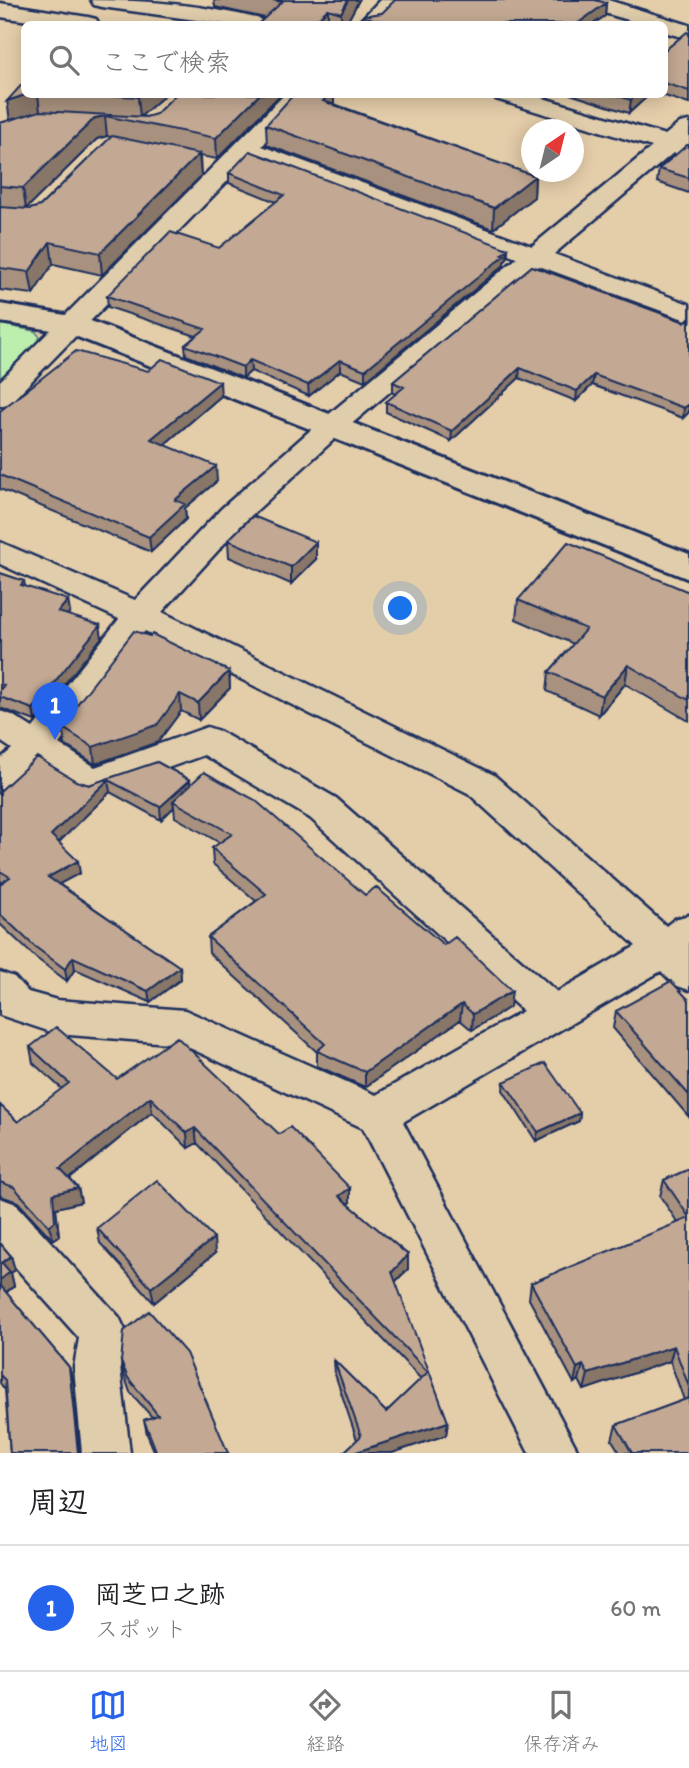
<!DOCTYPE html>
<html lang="ja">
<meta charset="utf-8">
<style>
body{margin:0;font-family:Itim,"Klee One",sans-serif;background:#f2f2f2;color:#202124}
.compass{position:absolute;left:521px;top:119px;width:63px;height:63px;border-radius:50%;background:#fff;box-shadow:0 4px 18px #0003;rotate:35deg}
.you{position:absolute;left:401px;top:609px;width:24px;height:24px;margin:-18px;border:5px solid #fff;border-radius:50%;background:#1a73e8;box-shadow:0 0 0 10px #1a73e833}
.badge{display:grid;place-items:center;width:46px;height:46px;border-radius:50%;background:#2563eb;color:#fff;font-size:23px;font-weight:700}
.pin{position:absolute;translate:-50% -58px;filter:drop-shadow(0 2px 4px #0008)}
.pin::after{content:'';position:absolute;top:37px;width:24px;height:21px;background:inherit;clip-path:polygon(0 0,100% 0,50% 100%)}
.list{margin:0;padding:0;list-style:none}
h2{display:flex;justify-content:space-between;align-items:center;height:91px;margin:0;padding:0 28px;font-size:30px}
h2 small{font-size:23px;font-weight:400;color:#757577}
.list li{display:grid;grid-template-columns:46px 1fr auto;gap:21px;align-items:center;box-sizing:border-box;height:126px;padding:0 28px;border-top:2px solid #e0e0e0}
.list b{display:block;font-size:26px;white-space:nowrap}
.list p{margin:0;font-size:23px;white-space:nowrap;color:#757577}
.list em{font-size:23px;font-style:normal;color:#757577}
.icon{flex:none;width:38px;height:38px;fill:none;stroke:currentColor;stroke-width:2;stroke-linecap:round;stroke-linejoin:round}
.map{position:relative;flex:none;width:689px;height:1453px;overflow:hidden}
.search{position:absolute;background:#fff;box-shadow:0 4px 18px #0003;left:21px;right:21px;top:21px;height:77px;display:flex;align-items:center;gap:18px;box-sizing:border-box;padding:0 24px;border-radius:10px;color:#757577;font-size:26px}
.sheet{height:217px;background:#fff}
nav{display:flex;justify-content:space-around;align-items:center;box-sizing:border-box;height:98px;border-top:2px solid #e0e0e0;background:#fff;font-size:19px;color:#757577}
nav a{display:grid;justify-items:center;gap:4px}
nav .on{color:#2563eb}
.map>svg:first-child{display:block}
.green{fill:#bceeae;stroke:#6c8e86;stroke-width:2}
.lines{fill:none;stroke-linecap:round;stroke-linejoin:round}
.minor-casing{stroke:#1b2f5e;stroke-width:5}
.tertiary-casing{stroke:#1b2f5e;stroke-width:6}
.minor{fill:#e0cdab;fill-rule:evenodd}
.tertiary{fill:#e0cdab;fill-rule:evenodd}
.wall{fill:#a8917e;stroke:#1b2f5e;stroke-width:2;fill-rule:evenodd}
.shaded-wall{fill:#887667;stroke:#1b2f5e;stroke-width:2}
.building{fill:#c3a993;stroke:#1b2f5e;stroke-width:2}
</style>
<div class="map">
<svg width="689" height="1453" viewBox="0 0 689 1453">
<rect width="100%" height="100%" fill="#e4cda9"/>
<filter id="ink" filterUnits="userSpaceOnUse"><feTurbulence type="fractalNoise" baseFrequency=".0143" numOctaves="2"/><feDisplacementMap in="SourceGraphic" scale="14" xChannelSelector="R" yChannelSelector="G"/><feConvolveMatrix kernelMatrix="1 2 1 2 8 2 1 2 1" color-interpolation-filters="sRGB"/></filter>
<g filter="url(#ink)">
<path class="green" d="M0 324 35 331 41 338 0 379Z"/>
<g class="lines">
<defs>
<path id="minor" d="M91 0C149 0 204 5 260 19L263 24H225L102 7 94 5Z
M380 0H403L380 24H357Z
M574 0H608L689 25V39L664 32V24H642L577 5Z
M0 3 88 17 96 19 99 24H50L0 17Z
M285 94H310L262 146 532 246 652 147 496 99 493 94H530L665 135 680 123 689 121V157L673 153 554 254 689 304V321L539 266 342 432 243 523 162 612 494 775 666 926 675 919 689 915V990L675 985 661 971 403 1122 579 1453H529L363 1128 181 1044 57 1034 0 1015V972L14 977 28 992 57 1000 185 1010 376 1095 523 1011 310 818 204 755 92 795 79 791 39 766 13 789 0 793V759L12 749 0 741V711L12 715 33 728 119 619 0 564V542L135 600 221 509 322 420 517 258 250 158 10 403 0 406V381ZM145 631 468 793 636 946 557 992 336 798 219 731 207 727 95 767 59 744Z
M0 1198 16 1204 119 1317 126 1332 120 1367 130 1453H82L74 1367 79 1338 0 1250Z"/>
<path id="tertiary" d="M0 304 83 318 689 554V579L65 332 0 322Z"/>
</defs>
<use href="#minor" class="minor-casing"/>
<use href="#tertiary" class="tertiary-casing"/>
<use href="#minor" class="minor"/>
<use href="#tertiary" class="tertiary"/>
</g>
<path class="wall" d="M214 0H359L346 24H258L265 18 215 7Z
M606 3 605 16 593 24H363V16L382 13Z
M689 33V104L659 94H664V51Z
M24 94H166L141 116 146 117 279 96 217 159 200 156 201 176 102 275 53 264 33 294 0 290V123L10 120ZM107 136 111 137 40 206 30 209H26L97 139Z
M570 94H650L629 113Z
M334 104 535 176 534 197 493 229 267 145 266 125Z
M689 145V193L657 182 659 169Z
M229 173 508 249 507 259 504 262V265L365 381 340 371 309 396 251 371 243 378 186 355 185 345 196 336 108 307 107 296 219 248 276 202 229 183Z
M532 266 689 412 683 418 592 385 576 401 519 378 451 441 386 412V402L396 394 393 393V382Z
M221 396 164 445 217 481 185 508 186 519 151 552 0 489V411Z
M228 540 316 559 291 584 229 557Z
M0 573 24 581 25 586 70 612 67 615 102 637 35 721 0 708Z
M689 592V721L625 684 599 715 547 691 549 672 574 644 516 619 518 600Z
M229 671 230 688 199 720 181 711 158 742 95 764 65 745 63 728 69 722 68 716Z
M157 762 190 780V785L365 895 510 1007 472 1030 460 1020 365 1087 317 1066V1052L209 953 208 937 256 901 213 864 212 848 220 843 175 817 174 807 161 820 110 792 59 842 80 873 59 884 180 967 181 979 150 1002 75 969 67 981 36 958 0 924V884L2 882 0 881V791L76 781 89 785Z
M689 1000V1117L613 1028 616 1011Z
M30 1047 117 1079 350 1202 348 1204 408 1255V1269L395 1282 448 1422 446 1435 392 1453H343L357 1440 335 1374 334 1360 386 1412 421 1379 197 1143 188 1148 152 1112 70 1179 78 1188 81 1202 56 1208 59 1236 53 1240 18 1202 1 1196H0V1105L18 1122 62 1089 33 1063Z
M504 1082 580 1113 579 1121 536 1141 503 1090Z
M689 1169V1453H620L612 1440 616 1425 684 1400 670 1361 584 1390 579 1380 574 1383 529 1299 531 1283 678 1223 660 1196 664 1180Z
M97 1228 215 1253 154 1303 100 1243Z
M0 1243 11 1256 15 1270 11 1273 14 1286 6 1293 69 1367 73 1381 80 1453H10L5 1390 0 1383Z
M121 1362 228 1453H155L147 1434 144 1420 152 1417 130 1392 124 1375Z"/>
<path class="shaded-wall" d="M348 0H359L346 24H341V13Z
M606 3 605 16 593 24H577Z
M328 9V24H312Z
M28 94H38L40 112 10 121 7 101Z
M141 94H166L140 117 138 97Z
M260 94H279V96L217 159 216 138Z
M329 94H334V108L323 101Z
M637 94H650L629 113 631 100Z
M105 116 107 136 97 139 26 209 23 188 95 118Z
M199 154 201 176 102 275 100 253Z
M535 176 534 197 493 229 494 208Z
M50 242 53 264 33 294 29 272Z
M508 249 507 259 504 262V265L365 381V370Z
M250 360 251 371 243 378V367Z
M340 360V371L309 396 308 385Z
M520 368 519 378 451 441 452 431Z
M594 375 592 385 576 401 577 391Z
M220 382 221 396 153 454 151 439Z
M689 404V412L683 418 684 408Z
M216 466 217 481 185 508 186 519 151 552 149 537 175 500Z
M316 542V559L291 584V567Z
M68 600 70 612 60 623 58 612Z
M100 625 102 637 35 721 33 709Z
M628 665 625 684 599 715 602 696Z
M229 671 230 688 199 720 198 703Z
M180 694 181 711 158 742 95 764 93 747Z
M108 780 110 792 54 847 51 835Z
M190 780 191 792 173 801 174 807 161 820 160 807Z
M78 861 80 873 50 889 48 877Z
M73 957 75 969 67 981 65 969Z
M180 967 181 979 150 1002 148 991Z
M512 991 510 1007 472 1030 473 1014Z
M462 1004 460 1020 365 1087V1072Z
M150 1097 152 1112 63 1184 60 1169Z
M580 1113 579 1121 536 1141 538 1132Z
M195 1128 197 1143 188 1148 187 1133Z
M78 1188 81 1202 56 1208 59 1236 53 1240 49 1226 53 1194Z
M350 1188V1202L339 1211V1196Z
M214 1238 215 1253 154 1303 151 1288Z
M408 1255V1269L391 1286 392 1272Z
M11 1256 15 1270 11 1273 14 1286 1 1296 0 1291V1280L2 1263Z
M674 1346 670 1361 584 1390 588 1374Z
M583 1365 579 1380 574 1383 577 1368Z
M69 1367 73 1381 80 1453H78Z
M448 1422 446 1435 392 1453H353Z"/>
<path class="building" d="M273 0H348L341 13 328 9 312 24H258L282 2Z
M395 0H595L606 3 577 24H390L363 16 382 13Z
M687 32 689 33V91L664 83V51Z
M24 82V94H28L7 101Z
M94 94H141L138 97Z
M176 94H260L216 138 105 116 95 118 23 188 0 186V123L40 111 146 117 156 114Z
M294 94H329L323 101 535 176 494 208 266 125Z
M613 94H637L631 100Z
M112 136 199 154 100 253 50 242 29 272 0 268V207L30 209 40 206Z
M687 145H689V178L659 169Z
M250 151 508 249 502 254 505 255 365 370 340 360 308 385 250 360 243 367 185 345 205 329 107 296 170 232 219 248 284 195 229 173Z
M532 266 685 322 689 318V404L684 408 594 375 577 391 520 368 452 431 386 402 404 387 393 382Z
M76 351 148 371 162 359 220 382 151 439 216 466 175 500 185 504 149 537 0 475V411Z
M253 516 316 542 291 567 228 540Z
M568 542 689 592V700L628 665 602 696 549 672 586 629 518 600Z
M0 573 24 581 21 585 68 600 58 612 100 625 33 709 0 697V690L4 685 0 684Z
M134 631 150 636 152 634 229 671 198 703 180 694 157 725 93 747 63 728 73 718 68 716Z
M37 757 76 781 89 785 157 762 190 780 160 807 108 780 51 835 78 861 48 877 180 967 148 991 73 957 65 969 34 946 0 914V884L10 877 0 871V791Z
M204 772 255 800 365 895 376 887 444 945 455 937 512 991 473 1014 462 1004 365 1072 317 1051 325 1044 208 937 266 894 212 848 232 834 173 801Z
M671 981 689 1000V1095L616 1011Z
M56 1027 117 1079 177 1037 279 1134 290 1127 350 1188 339 1196 408 1255 392 1272 448 1422 353 1453H343L361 1436 334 1360 386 1412 428 1372 195 1128 187 1133 150 1097 60 1169 78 1188 53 1194 55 1221 49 1226 14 1187 0 1182V1105L18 1122 69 1083 30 1047Z
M545 1063 580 1113 538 1132 504 1082Z
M689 1169V1217L664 1180Z
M157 1180 214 1238 151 1288 97 1228Z
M689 1218V1387L674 1346 588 1374 583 1365 577 1368 531 1283Z
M0 1243 11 1256 2 1263 10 1272 0 1280Z
M0 1285 69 1367 78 1453H10L5 1380 0 1375Z
M149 1311 186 1353 228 1453H157L144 1420 158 1415 128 1378 121 1362 124 1331Z
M689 1398V1453H632L616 1425Z"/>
</g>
</svg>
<svg class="compass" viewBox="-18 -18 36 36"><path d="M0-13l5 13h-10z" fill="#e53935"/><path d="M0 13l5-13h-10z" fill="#757577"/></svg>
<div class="you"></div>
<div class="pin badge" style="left:55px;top:740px">1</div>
<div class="search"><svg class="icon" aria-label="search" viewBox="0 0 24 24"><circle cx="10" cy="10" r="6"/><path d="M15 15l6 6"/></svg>ここで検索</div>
</div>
<section class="sheet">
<h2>周辺<small></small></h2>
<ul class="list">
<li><span class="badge">1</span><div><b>岡芝口之跡</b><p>スポット</p></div><em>60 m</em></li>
</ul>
</section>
<nav>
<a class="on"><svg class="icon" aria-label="map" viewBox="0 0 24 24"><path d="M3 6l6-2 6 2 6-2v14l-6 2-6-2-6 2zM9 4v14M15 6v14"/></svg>地図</a>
<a><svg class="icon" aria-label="directions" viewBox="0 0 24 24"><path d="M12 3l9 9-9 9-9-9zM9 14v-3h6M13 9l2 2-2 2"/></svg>経路</a>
<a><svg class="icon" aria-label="saved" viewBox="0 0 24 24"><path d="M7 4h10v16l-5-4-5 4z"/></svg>保存済み</a>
</nav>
